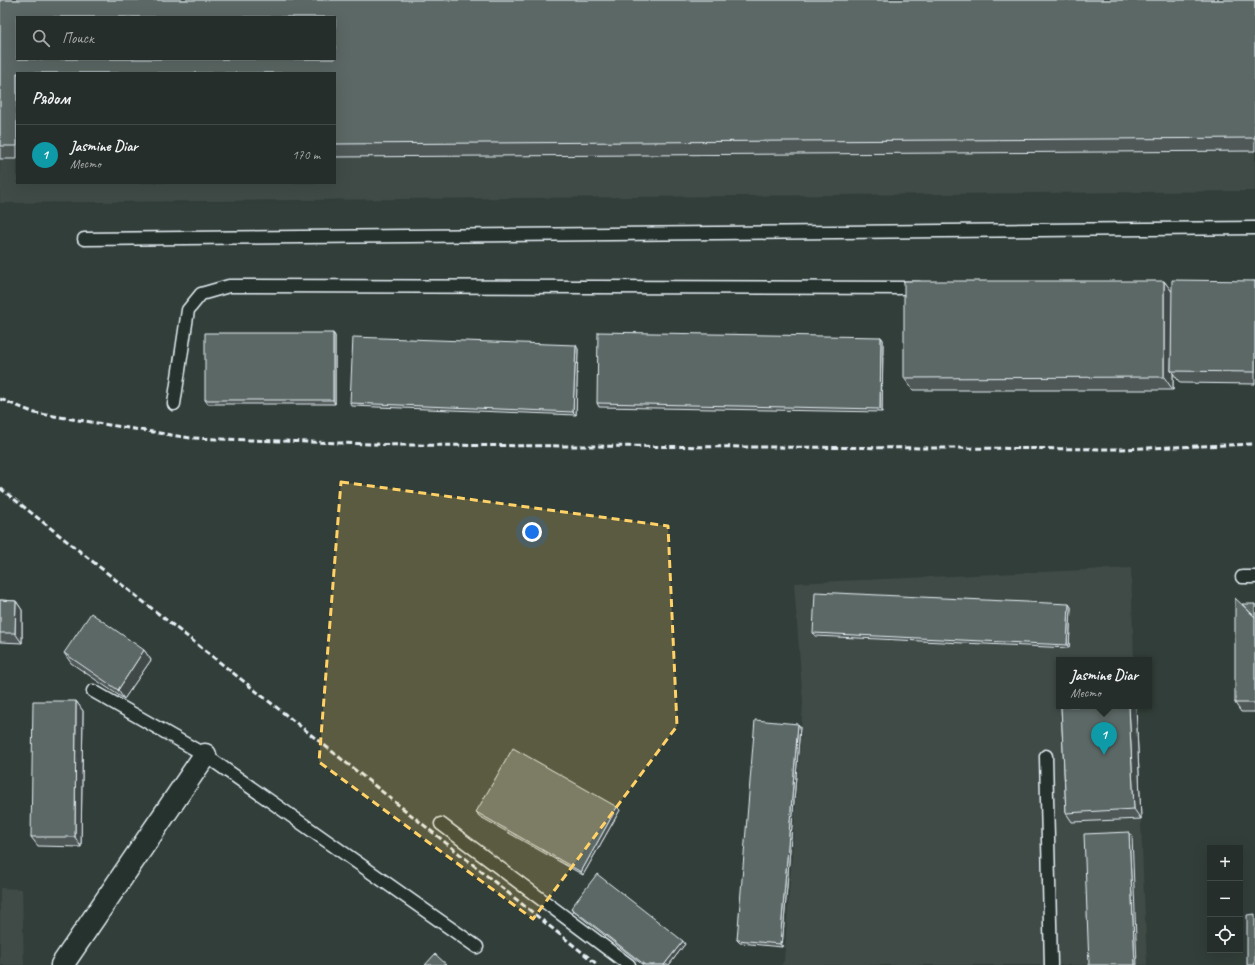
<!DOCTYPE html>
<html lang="ru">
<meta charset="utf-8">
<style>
body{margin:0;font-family:Caveat,sans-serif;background:#2e3633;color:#f1f3f6}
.controls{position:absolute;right:12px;bottom:12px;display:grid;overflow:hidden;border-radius:0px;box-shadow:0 4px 16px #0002}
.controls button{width:36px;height:36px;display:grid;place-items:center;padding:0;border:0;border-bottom:1px solid #424a47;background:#262e2b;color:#f1f3f6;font:20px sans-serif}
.you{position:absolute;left:532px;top:532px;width:14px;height:14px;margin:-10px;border:3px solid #fff;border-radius:50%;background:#1a73e8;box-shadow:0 0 0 6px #1a73e833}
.badge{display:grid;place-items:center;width:26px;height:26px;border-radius:50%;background:#ffd166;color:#fff;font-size:13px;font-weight:700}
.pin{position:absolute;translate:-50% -33px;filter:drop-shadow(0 1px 2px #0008)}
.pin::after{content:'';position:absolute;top:21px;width:14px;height:12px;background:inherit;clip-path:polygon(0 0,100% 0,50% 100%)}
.popup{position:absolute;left:1056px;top:657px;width:96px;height:52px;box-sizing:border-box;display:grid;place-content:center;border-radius:0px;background:#262e2b;filter:drop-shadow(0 1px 3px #0005);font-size:13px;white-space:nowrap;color:#a4a8a9}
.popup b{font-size:15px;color:#f1f3f6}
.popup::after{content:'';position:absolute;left:50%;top:100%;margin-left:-8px;border:8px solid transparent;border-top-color:#262e2b}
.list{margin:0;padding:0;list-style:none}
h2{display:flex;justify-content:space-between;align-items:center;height:52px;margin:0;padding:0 16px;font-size:17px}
h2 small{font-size:13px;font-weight:400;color:#a4a8a9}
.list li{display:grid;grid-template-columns:26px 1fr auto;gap:12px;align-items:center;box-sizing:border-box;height:60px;padding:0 16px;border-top:1px solid #424a47}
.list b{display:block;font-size:15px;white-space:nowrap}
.list p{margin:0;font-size:13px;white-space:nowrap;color:#a4a8a9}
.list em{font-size:13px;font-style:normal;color:#a4a8a9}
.icon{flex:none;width:22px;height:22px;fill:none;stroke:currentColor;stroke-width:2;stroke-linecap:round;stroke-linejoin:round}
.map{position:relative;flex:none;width:1255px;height:965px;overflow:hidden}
.search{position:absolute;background:#262e2b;box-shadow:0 4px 16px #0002;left:16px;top:16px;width:320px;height:44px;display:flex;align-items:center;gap:10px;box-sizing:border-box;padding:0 14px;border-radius:0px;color:#a4a8a9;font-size:15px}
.panel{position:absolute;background:#262e2b;box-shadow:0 4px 16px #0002;left:16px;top:72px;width:320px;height:112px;border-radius:0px}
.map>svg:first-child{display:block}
.built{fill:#3f4b46;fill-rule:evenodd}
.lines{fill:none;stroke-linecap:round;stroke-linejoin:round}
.lane-casing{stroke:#e8f1f8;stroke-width:15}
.street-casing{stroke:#e8f1f8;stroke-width:25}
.lane{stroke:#26332d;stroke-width:12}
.street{stroke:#26332d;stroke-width:22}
.rail{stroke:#e8f1f8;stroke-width:3;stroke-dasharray:6 3;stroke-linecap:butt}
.wall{fill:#4f5957;stroke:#e8f1f8}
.shaded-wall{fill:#404947;stroke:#e8f1f8}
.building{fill:#5c6865;stroke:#e8f1f8;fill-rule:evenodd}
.marked{fill:#ffd166;fill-opacity:0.2;stroke:#ffd166;stroke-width:3;stroke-dasharray:8 5;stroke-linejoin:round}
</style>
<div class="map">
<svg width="1255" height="965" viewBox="0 0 1255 965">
<rect width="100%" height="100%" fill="#323e39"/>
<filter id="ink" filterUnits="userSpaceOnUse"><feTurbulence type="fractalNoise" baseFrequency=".025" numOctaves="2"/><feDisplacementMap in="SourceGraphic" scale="8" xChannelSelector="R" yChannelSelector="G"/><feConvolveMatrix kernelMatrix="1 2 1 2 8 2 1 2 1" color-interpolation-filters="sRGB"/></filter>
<g filter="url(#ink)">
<path class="built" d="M0 0H1255V191L0 203ZM17 17H335V59H17ZM17 73H335V183H17Z
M1131 568 1134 660H1059V706H1136L1147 965H781L784 961 803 703 794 583Z
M0 888 22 889 24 965H0Z"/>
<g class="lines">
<defs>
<path id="lane" d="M84 239 1255 228
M174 404 188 310 201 294 229 286 919 288
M1242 577H1255
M93 691 205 755 477 947
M1046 756 1051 965
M441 824 629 965"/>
<path id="street" d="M62 965 205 755"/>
</defs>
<use href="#lane" class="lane-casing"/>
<use href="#street" class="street-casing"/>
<use href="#lane" class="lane"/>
<use href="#street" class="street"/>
<path class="rail" d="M0 399 35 413 190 438 401 445 1120 449 1255 444
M0 488 329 749 598 965"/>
</g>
<path class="wall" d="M0 0H1255V151L335 157V73H17V159H0Z
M1164 281 1172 292 1255 281V384L1180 383 1173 373V390H913L904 378Z
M333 333 335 336V404H208L205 400Z
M881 337 883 340 882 412 599 407 597 403Z
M578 349 576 415 352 406 350 403Z
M0 600 16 601 22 610V643L0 642Z
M1255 604V712H1241L1235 703Z
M1071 607 1069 648 815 636 813 633Z
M144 650 151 660 124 699 71 663 64 653Z
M76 701 83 711 81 847 38 846 31 837Z
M1061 706H1136L1141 819 1072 822 1066 813Z
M798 724 800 727 782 947 740 943 737 940Z
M620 810 583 875 479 816 476 812Z
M571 908 685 944 669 965H643L573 911Z"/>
<path class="shaded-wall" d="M1164 281 1173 293 1171 371 1173 373V390L1164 377Z
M333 333 335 336V404L333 400Z
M881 337 883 340 882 412 880 409Z
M576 345 578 349 576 415 573 412Z
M16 601 22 610V643L15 633Z
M1069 604 1071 607 1069 648 1067 645Z
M144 650 151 660 124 699 118 690Z
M76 701 83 711 81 847 75 837Z
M1129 706H1136L1141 819 1134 809Z
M798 724 800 727 782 947 780 944Z
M617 807 620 810 583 875 581 872Z
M1129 832 1132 836 1137 965H1135Z
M683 941 685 944 669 965H664Z"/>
<path class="building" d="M0 0H1255V138L335 144V73H17V146H0ZM17 17H335V59H17Z
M1172 280 1255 281V372L1171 371Z
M904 281H1164V377L904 378Z
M598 332 881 337 880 409 597 403Z
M205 333H333V400H205Z
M353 337 576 345 573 412 350 403Z
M815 592 1069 604 1067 645 813 633Z
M1235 598 1255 617V703H1235Z
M0 600 16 601 15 633H0Z
M1242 604H1255V617Z
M91 613 144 650 118 690 64 653Z
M33 701H76L75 837H31Z
M1061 706H1129L1134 809 1066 813Z
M755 720 798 724 780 944 737 940Z
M513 748 617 807 581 872 476 812Z
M1129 832 1135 965H1089L1084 834Z
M597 874 683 941 664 965H645L571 908Z
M1255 914V965H1247V915Z
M435 954 447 965H425Z"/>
</g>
<path class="marked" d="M341 482 668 526 677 726 533 919 319 762Z"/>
</svg>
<div class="controls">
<button>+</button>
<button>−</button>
<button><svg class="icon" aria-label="locate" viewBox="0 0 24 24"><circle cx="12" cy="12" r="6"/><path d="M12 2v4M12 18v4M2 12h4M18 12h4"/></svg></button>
</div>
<div class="you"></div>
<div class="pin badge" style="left:1104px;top:755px;background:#0f9aa8">1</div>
<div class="popup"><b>Jasmine Diar</b>Место</div>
<div class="search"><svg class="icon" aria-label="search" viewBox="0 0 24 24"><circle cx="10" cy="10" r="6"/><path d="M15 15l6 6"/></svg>Поиск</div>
<section class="panel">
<h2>Рядом<small></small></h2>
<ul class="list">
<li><span class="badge" style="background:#0f9aa8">1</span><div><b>Jasmine Diar</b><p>Место</p></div><em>170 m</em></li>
</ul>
</section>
</div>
